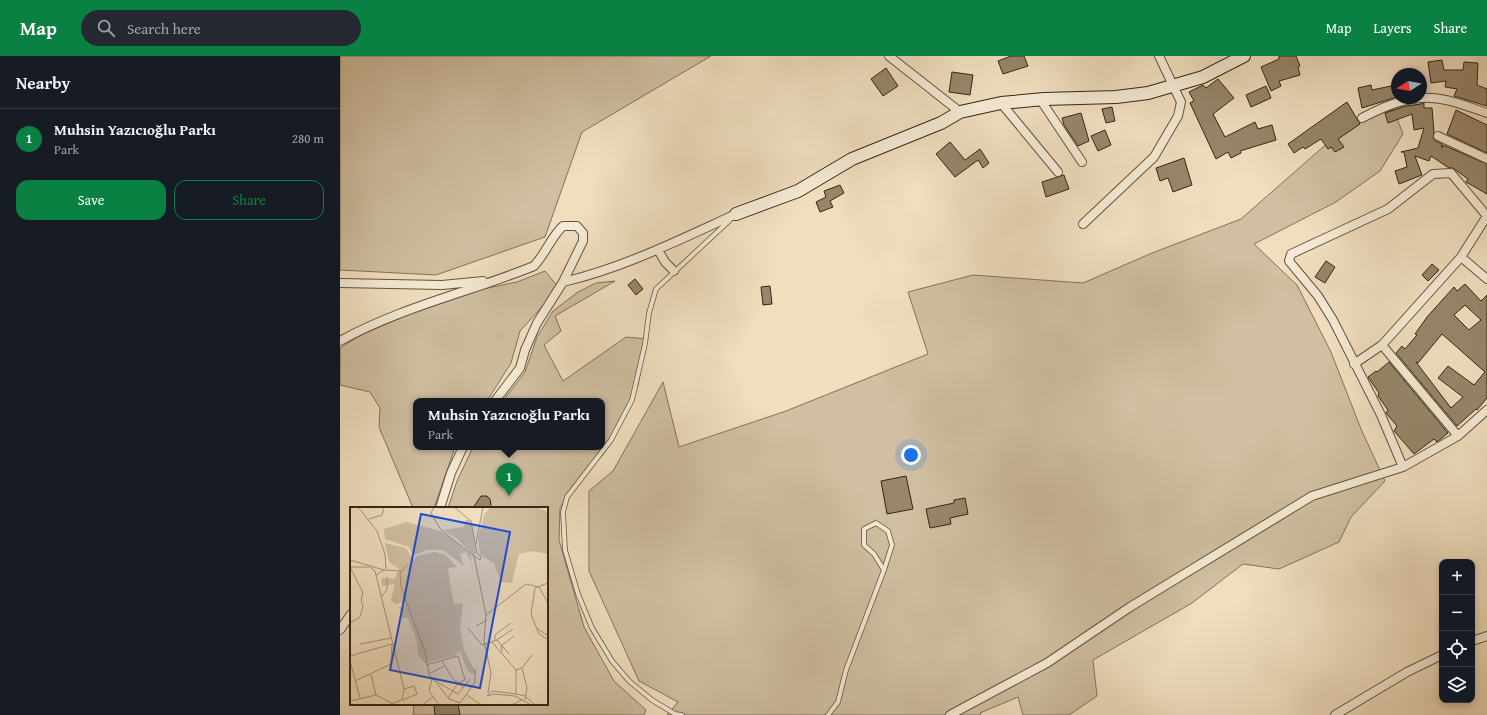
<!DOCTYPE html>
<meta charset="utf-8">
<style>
body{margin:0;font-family:"Gentium Book Plus",serif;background:#242831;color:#f1f3f6}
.controls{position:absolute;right:12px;bottom:12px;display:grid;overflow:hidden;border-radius:8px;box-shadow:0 2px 6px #0003}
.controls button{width:36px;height:36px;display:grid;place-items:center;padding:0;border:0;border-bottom:1px solid #363941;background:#171b24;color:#f1f3f6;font:20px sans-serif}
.compass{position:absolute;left:1051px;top:12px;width:36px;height:36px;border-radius:50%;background:#171b24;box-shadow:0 2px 6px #0003;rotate:259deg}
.you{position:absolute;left:571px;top:399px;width:14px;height:14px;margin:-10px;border:3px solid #fff;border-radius:50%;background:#1a73e8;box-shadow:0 0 0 6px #1a73e833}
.badge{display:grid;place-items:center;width:26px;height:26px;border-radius:50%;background:#0b8043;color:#fff;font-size:13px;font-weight:700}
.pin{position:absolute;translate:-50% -33px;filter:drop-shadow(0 1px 2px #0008)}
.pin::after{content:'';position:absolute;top:21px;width:14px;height:12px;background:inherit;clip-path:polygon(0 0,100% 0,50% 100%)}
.popup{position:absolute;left:73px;top:342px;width:192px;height:52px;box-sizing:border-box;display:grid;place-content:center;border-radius:8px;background:#171b24;filter:drop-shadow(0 1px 3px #0005);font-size:13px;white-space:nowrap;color:#9ea1a6}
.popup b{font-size:15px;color:#f1f3f6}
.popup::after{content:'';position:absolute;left:50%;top:100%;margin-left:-8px;border:8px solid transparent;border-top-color:#171b24}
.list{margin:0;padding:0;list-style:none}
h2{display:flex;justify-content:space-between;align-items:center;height:52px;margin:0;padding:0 16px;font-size:17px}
h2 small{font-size:13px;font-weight:400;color:#9ea1a6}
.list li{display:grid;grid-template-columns:26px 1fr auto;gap:12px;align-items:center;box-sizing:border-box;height:60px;padding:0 16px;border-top:1px solid #363941}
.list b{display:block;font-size:15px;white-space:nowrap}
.list p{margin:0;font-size:13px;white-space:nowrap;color:#9ea1a6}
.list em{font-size:13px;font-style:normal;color:#9ea1a6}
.actions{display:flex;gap:8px;padding:12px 16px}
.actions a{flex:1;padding:9px 0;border:1px solid #0b8043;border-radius:12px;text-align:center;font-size:14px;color:#0b8043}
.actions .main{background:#0b8043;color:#fff}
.icon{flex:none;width:22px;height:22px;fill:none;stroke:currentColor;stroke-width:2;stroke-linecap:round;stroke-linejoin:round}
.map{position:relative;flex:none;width:1147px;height:659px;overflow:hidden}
header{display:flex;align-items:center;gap:24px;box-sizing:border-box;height:56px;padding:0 20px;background:#0b8043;color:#fff}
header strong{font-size:19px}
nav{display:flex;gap:22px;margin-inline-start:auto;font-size:14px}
.search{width:280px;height:36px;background:#242831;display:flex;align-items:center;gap:10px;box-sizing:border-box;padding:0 14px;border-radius:22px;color:#9ea1a6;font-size:15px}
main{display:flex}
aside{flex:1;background:#171b24}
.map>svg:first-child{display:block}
.green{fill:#d0bfa2;stroke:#83725a}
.building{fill:#97866c;stroke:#362613;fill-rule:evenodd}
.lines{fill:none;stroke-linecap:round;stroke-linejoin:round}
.lane-casing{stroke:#64543e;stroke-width:5.5}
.street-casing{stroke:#64543e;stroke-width:10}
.secondary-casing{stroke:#362613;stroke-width:14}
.lane{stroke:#f5ead5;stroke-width:4}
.street{stroke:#f5ead5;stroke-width:8}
.secondary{stroke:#f5ead5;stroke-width:12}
.inset-road{fill:none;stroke:#a6947a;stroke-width:1}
.view{fill:#1d4ed8;fill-opacity:0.15;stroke:#1d4ed8;stroke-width:2}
.inset-edge{fill:none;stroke:#362613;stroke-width:2}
</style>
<header>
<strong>Map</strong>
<div class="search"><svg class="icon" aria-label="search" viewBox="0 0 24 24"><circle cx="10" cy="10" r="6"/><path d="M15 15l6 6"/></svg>Search here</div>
<nav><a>Map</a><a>Layers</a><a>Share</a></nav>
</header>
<main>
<aside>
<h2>Nearby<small></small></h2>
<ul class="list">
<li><span class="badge">1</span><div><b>Muhsin Yazıcıoğlu Parkı</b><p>Park</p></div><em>280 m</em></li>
</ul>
<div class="actions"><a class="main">Save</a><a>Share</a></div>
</aside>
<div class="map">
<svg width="1147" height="659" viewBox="0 0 1147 659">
<rect width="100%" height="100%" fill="#f0debf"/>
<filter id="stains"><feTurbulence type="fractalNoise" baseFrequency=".005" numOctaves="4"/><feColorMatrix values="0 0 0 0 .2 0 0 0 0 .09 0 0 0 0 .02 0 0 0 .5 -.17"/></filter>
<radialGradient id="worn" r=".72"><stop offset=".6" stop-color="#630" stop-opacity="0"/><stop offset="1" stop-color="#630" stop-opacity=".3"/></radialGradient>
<path class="green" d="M0 0H371L242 76 205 181 96 219 0 214Z
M1051 47 1063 78 1040 115 996 146 914 188 957 229 991 296 1021 373 1045 425 1011 461 999 486 939 513 903 508 852 547 753 604 757 640 729 659H683L678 641 640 657 641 659H327L338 646 299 625 249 515V435L273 415 323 326 339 391 446 355 588 298 568 236 633 219 743 227 812 197 901 163 983 91Z
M205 215 219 232 180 275 171 307 147 345H76V391H115L94 452H73L39 371 40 352 30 336 0 329V292L21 279 67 259 143 233 177 226Z
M275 225 215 260 221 275 204 289 223 325 286 281 307 283 298 329 263 399 233 429 220 452 219 484 244 571 274 625 306 654 304 659H73L74 648H207V452H108L117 425 133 391H262V345H163L185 316 197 281 213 255 238 236 256 227Z"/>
<path class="building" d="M671 0H684L688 10 663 18 658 5Z
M939 0H956L960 10 958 11 960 19 939 25 941 30 931 35 921 11 939 3Z
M1102 4 1104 14H1123L1124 6 1138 7 1137 29 1147 33V50L1114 40 1117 33 1105 31 1106 25 1091 27 1088 6Z
M546 12 558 30 543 40 531 23Z
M612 16 633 19 630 39 609 36Z
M878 23 894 42 873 58 885 81 915 66 918 73 932 69 936 84 900 95 901 97 891 102 888 96 876 103 850 47 854 45 849 36 863 29 866 32Z
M1031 29 1032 34 1051 30 1052 32 1057 31V41L1022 52 1018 32Z
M926 30 931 42 911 51 906 39Z
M1007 46 1020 68 998 83 1004 91 995 96 991 91 988 93 981 83 965 93 963 91 954 97 948 88Z
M1081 48 1084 47V52H1092L1094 76 1093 81 1095 85 1102 88V92L1103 89 1147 108V138L1126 126 1128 123 1113 112H1109L1091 100 1089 105 1075 100 1082 119 1059 128 1055 115 1067 111 1064 96H1061L1078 92 1084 72 1074 74 1072 58 1048 67 1045 57 1066 50Z
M772 51 775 65 766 67 762 53Z
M1116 54 1147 69V97L1107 78Z
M741 57 749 85 738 90 724 69 722 62Z
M765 74 771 89 758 95 751 80Z
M610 86 625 104 640 93 649 107 643 112 638 104 615 121 596 98Z
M844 102 852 129 833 136 828 122 820 125 816 112Z
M724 119 729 133 706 141 702 126Z
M500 129 504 137 490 145 493 151 480 156 476 146 486 141 484 135Z
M986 205 995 211 985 227 975 221Z
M1092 208 1099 214 1088 225 1082 219Z
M295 223 303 233 296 239 288 229Z
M1125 228 1141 245 1147 239V342L1137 354 1136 353 1117 370 1056 297 1062 290 1065 293 1077 279 1075 278 1087 261 1114 231 1117 235ZM1125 249 1141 264 1129 274 1114 259ZM1102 278 1145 316 1134 329 1108 310 1098 322 1123 341 1111 352 1076 306 1078 307Z
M430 230 432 248 423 249 421 231Z
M1049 306 1108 377 1097 386 1094 383 1074 398 1054 375 1057 370 1046 357 1048 354 1038 340 1039 337 1028 321 1036 315 1037 316Z
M566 420 573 453 547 458 541 425Z
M141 440H147L150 443 151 449 150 452H133Z
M625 442 628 458 610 462 611 468 590 472 586 453 614 447V444Z
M108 648H118L120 659H95L94 650Z"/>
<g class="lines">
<defs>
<path id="lane" d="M342 659 335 658 312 644 289 625 272 605 252 572 238 538 225 494 223 456 227 441 271 384 292 344 305 288 309 257 316 233 390 164
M488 659 498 646 506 614 544 514 552 489 548 475 536 467 524 473V489L534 498 544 514"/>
<path id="street" d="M549 0 620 56
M1081 42C1104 40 1126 50 1147 57
M700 43 742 106
M661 47 718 116
M1022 62C1041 52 1059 44 1080 42
M1098 80 1147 103
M743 168 814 101 838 60 841 46 819 0
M318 194 325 206 334 215
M1121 201 1147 223
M0 227 102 229 143 225
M0 285C61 251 130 236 194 210 206 197 211 181 223 170H237L243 177V185L223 226C283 212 339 184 396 158
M1042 289 1118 380
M1014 308 1042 289 1121 201 1147 160
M155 345 180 312 185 294 197 267 223 226
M1063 411 1041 359 993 264 978 240 949 205 951 198 1048 153 1093 118 1111 117 1147 160
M100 452 111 417 123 391
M0 574 11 558
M1132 585 1147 580
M610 659 707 607 790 551 972 440 1063 411 1118 380 1147 354
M995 659 1067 616 1102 599"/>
<path id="secondary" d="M396 158 458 135 512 103 601 67 620 56 661 47 704 43 776 41 808 37 863 21 904 0"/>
</defs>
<use href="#lane" class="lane-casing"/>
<use href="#street" class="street-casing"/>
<use href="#secondary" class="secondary-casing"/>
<use href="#lane" class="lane"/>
<use href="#street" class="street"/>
<use href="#secondary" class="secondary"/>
</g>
<g transform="translate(10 451)">
<rect width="198" height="198" fill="#f0debf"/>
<path d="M141 0H186L198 5V47L182 44 169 47 162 76 151 75 144 56 130 48 128 32 134 7ZM116 13H119L122 20 126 47 123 48 106 31 93 23 114 20ZM57 15 90 24 99 29 120 47 122 56 116 45 110 47 114 59 93 43H76L63 49 59 40 35 32 34 22ZM35 36 56 41 63 53 67 49 84 45 95 47 107 60 98 61 100 76 104 97 113 96 110 120 114 143 126 166 122 167 117 163 110 144 104 149 75 156 68 148 67 134 58 111H53L49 100H55L54 95 45 97 41 93 45 77 32 79 31 71 44 72 49 62 39 55Z" fill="#d0bfa2"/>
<path class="inset-road" d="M8 0 27 24 35 47 36 62M84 0 81 6 91 23 124 49M104 0 121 14 127 46 131 50 130 53 124 49 136 108 134 134 141 166 138 186M19 12 32 8 34 0M126 37 133 0M0 53 34 63M58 57 50 66 51 80 75 145 79 167 82 172 108 187 120 172M0 60H20L25 64 54 182 52 193 41 197M26 68 34 63 51 64M198 76 185 81 181 107 189 127 198 133M31 91 37 82V70M136 108 176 77 189 80 198 96M0 116 10 110 13 99 11 93 13 86 0 60M126 119 137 113M118 121 132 138 147 133 163 122M187 121 198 129M147 133 159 147M145 134V128L161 116M142 135 166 163V187M10 137 41 131M152 145 151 139 164 129M0 149 42 137 41 157 5 174M0 154 10 191M92 154 103 172 114 181M76 158 108 149 115 173 108 176 98 191M172 161 177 181 175 193M166 163 172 161 182 148M79 167 94 159M21 168 26 188M82 172 79 184 89 198M85 174 99 192 110 196 125 175V162M117 188 131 198M137 189 142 184 166 187 175 189 185 198M137 189 144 187 165 189 181 198M53 193 67 187 64 179 54 182M0 194 26 188 45 198M72 198 83 190M162 198 173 192"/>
<path class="view" d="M71 7 160 25 130 181 40 163Z"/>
<rect width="198" height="198" class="inset-edge"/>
</g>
<rect width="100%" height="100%" filter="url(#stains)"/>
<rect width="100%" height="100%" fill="url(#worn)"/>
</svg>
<div class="controls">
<button>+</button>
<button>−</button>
<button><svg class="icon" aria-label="locate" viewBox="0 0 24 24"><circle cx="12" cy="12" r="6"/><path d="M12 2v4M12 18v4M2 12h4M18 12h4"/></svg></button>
<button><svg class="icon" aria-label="layers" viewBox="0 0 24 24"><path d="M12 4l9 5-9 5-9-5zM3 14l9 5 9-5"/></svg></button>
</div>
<svg class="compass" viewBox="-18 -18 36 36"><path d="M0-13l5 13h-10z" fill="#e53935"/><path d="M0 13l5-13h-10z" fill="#9ea1a6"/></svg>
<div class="you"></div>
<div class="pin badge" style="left:169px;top:440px">1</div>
<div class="popup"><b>Muhsin Yazıcıoğlu Parkı</b>Park</div>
</div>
</main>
